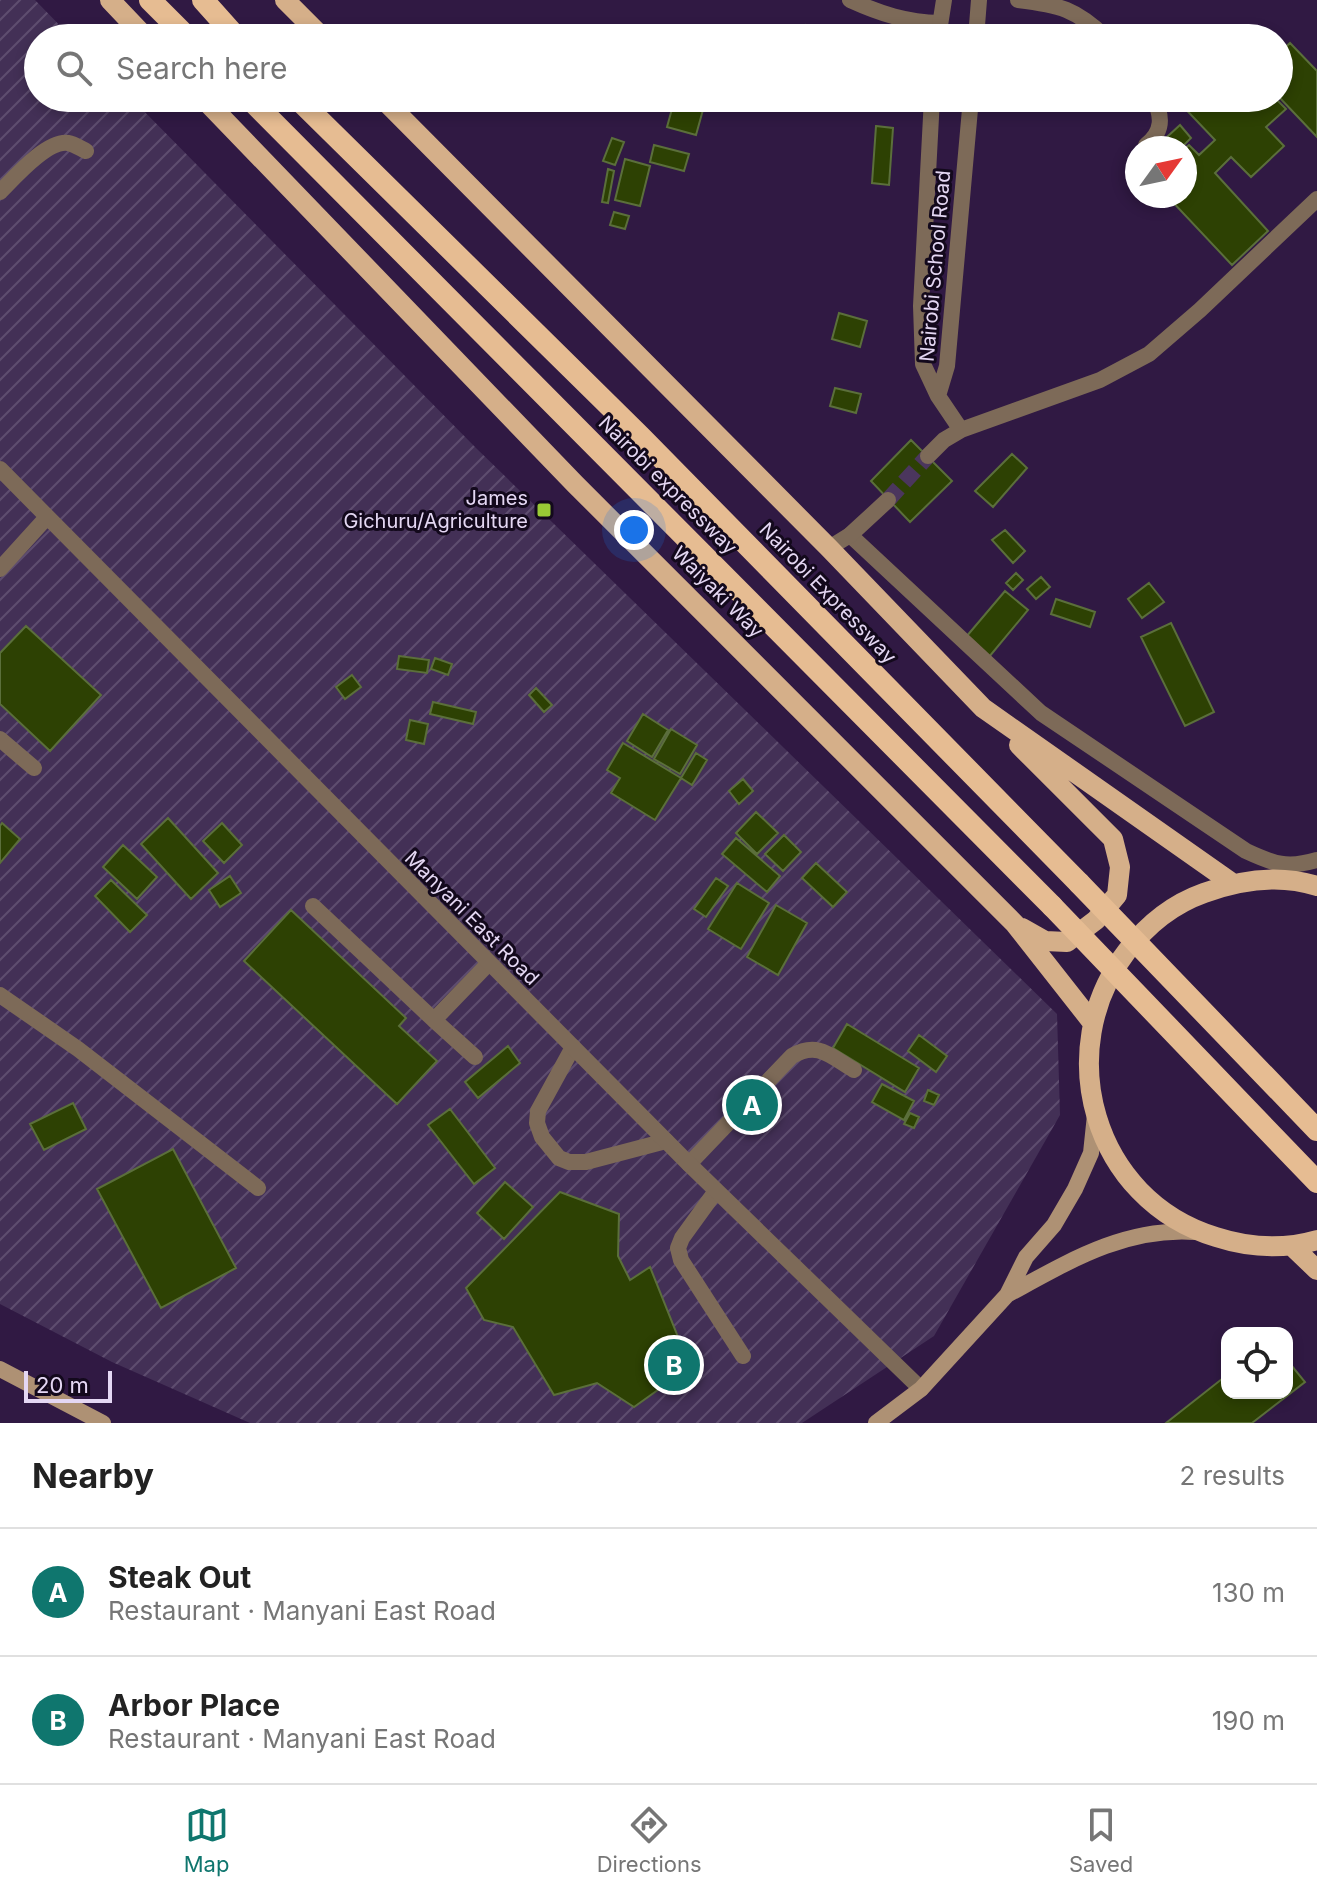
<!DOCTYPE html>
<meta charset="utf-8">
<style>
body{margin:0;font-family:Inter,sans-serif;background:#f2f2f2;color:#222}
.controls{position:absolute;right:24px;bottom:24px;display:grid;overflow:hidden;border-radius:16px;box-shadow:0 4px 12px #0003}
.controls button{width:72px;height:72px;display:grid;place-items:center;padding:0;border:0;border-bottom:2px solid #e0e0e0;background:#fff;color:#222;font:40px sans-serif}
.compass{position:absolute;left:1125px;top:136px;width:72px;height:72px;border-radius:50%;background:#fff;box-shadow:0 4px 12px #0003;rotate:57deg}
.scale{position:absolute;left:24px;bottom:20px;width:88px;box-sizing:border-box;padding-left:8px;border:4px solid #e4d7f3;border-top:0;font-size:22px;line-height:28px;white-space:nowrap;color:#e4d7f3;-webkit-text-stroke:6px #13091c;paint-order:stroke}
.you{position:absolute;left:634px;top:530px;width:28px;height:28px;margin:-20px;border:6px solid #fff;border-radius:50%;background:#1a73e8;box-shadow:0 0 0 12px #1a73e833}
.badge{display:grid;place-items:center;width:52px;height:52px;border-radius:50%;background:#0f766e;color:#fff;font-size:26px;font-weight:700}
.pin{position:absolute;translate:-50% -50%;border:4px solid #fff;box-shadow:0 2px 8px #0006}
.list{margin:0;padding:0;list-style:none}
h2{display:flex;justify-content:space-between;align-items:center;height:104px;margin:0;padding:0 32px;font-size:34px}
h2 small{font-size:26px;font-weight:400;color:#767676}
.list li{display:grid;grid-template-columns:52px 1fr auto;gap:24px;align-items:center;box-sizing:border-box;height:128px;padding:0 32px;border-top:2px solid #e0e0e0}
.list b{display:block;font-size:30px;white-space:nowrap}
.list p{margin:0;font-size:26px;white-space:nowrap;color:#767676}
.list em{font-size:26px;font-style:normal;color:#767676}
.icon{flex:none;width:44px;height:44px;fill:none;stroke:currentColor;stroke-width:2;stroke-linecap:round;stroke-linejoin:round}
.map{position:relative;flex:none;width:1317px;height:1423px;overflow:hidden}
.search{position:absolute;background:#fff;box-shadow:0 4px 12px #0003;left:24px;right:24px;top:24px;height:88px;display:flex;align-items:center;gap:20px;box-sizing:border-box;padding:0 28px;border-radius:44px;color:#767676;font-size:30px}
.sheet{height:360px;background:#fff}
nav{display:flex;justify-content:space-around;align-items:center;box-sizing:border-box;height:112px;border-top:2px solid #e0e0e0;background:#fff;font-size:22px;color:#767676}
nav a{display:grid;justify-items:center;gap:4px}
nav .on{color:#0f766e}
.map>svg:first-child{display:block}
.garden{fill:url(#garden-furrows)}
.building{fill:#2d4103;stroke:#5b6f3b;stroke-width:2}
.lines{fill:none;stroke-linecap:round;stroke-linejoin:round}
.minor-tunnel{stroke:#4b365d;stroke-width:16;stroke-dasharray:16 8;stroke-linecap:butt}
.service{stroke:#7d6a58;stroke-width:16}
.minor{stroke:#7d6a58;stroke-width:16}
.secondary{stroke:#ae9174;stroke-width:16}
.primary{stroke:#d5af89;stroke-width:20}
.trunk{stroke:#e6bc92;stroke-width:22}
.trunk-bridge{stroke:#e6bc92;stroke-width:22}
.poi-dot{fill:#99cb35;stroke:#13091c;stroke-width:3}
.labels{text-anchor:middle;stroke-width:6;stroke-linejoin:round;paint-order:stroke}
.street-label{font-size:20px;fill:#e4d7f3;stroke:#13091c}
.poi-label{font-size:20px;fill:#e4d7f3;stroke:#13091c;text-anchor:end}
</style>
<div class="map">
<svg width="1317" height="1423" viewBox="0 0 1317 1423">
<defs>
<pattern id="garden-furrows" width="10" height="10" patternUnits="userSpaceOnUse" patternTransform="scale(2)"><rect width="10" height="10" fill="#433056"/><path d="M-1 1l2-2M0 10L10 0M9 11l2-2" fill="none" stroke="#5e4d6f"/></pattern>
</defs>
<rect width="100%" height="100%" fill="#301943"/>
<path class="garden" d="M0 0H35L72 38H38V98H131L476 448 1057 1014 1060 1115 934 1336 802 1423H250L112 1362 0 1304Z"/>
<path class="building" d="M806 25 815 28 811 38H800Z
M1290 43 1317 71V137L1279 97V53Z
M675 98 706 99 696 135 667 127Z
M1175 98H1240L1249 107 1259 98H1275L1286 109 1266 127 1284 146 1251 177 1231 157 1215 173 1268 231 1232 265 1167 196H1185V148L1189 145 1199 155 1215 140Z
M1180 125 1191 138 1181 148H1155Z
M876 126 893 128 889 185 872 183Z
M612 138 624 142 615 165 603 161Z
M654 145 689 154 684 171 650 162Z
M625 159 650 166 640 206 615 200Z
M608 169 614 171 608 203 602 202Z
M614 212 629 216 625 229 610 225Z
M839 313 867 321 860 347 832 339Z
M835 388 861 394 856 413 830 406Z
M911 440 952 481 910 522 871 481Z
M1012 454 1027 468 993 507 975 491Z
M1005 530 1025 551 1013 563 992 540Z
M1016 573 1023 580 1013 590 1006 583Z
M1041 577 1050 587 1036 599 1027 589Z
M1149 583 1164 602 1142 618 1128 599Z
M1005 591 1028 610 989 657 966 637Z
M1056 599 1095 612 1090 627 1051 614Z
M1171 623 1214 712 1185 726 1141 637Z
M26 626 101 695 50 751 0 704V653Z
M399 656 429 660 427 673 397 669Z
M435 658 452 664 448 675 431 669Z
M352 675 361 687 345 699 336 687Z
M536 688 552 705 544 712 529 695Z
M433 702 476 712 473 724 430 714Z
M643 714 668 730 652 757 627 741Z
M410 720 428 724 424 744 406 740Z
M671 729 697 745 680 774 654 759Z
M623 743 681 778 655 820 611 793 620 778 607 770Z
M696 753 707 760 692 785 681 778Z
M743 779 753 791 739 804 729 791Z
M756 812 778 833 757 854 736 833Z
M168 818 218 873 191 899 141 844Z
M2 823 20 839 0 863V826Z
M222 823 242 845 224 863 203 841Z
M784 835 801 852 783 871 765 854Z
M736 838 780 876 767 892 722 854Z
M123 845 157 877 137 899 103 867Z
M816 863 847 892 833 907 802 878Z
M230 876 241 893 220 907 209 890Z
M716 878 728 886 706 917 694 909Z
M111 880 147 915 130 932 95 896Z
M737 883 769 903 741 949 708 929Z
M776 905 807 923 778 975 747 957Z
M291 910 406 1018 399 1026 437 1061 397 1104 244 961Z
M847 1024 919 1068 905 1092 833 1048Z
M919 1035 947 1056 936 1072 908 1051Z
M508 1046 520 1063 478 1098 465 1082Z
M882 1084 914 1101 904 1120 872 1102Z
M928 1090 939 1095 934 1105 924 1101Z
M73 1103 86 1129 44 1150 30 1124Z
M450 1109 495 1168 474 1184 428 1125Z
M910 1113 919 1117 914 1128 904 1124Z
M173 1149 236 1268 161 1308 97 1189Z
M505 1182 533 1207 504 1239 477 1213Z
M560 1192 619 1214 618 1256 630 1280 650 1267 690 1367 634 1407 597 1383 554 1395 513 1327 484 1320 466 1288Z
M1287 1360 1305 1382 1252 1423H1166L1227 1375V1393H1287Z"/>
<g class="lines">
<path class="minor-tunnel" d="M888 500 928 456"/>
<path class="service" d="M850 0C881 14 906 22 940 23
M1018 0C1060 5 1076 9 1106 38
M1146 145C1163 132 1163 116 1153 98
M850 535 1041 713 1246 851C1274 864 1287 869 1317 860
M313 906 434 1020 489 963
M434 1020 475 1057
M573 1047 538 1111 537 1123 542 1137 559 1158 569 1162H586L666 1141
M689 1164 792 1056C818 1041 830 1056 854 1070
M716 1191 682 1238 678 1248 681 1260 743 1356"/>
<path class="minor" d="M938 38 944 0
M976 38 979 0
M932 98 921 306 923 364 938 396 961 430
M0 192C14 178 47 140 68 143 74 144 80 148 86 151
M938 396 947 366 971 98
M928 456 944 440 961 430 1100 380 1149 354 1200 310 1317 199
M0 469 689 1164 921 1389
M829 548 850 535 888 500
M0 569 47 517
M0 739 34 768
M0 995 78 1049 258 1188"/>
<path class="secondary" d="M1007 1295C1068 1262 1124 1227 1195 1232
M0 1369 103 1423
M876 1423 921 1389 1007 1295 1026 1257 1054 1225 1075 1189 1091 1153 1095 1115"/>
<path class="primary" d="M110 0 146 38
M285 0 323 38
M203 98 575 484 1015 924 1092 1022
M382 98 829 548 983 708 1232 883
M1019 745 1113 839 1120 867 1117 895 1096 920 1067 942 1045 941 1022 928
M1317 886C1280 874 1240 880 1204 893 1173 904 1147 925 1127 951 1051 1050 1093 1200 1216 1237 1250 1248 1282 1250 1317 1240
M1293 1247 1317 1270"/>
<path class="trunk" d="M150 0 188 38
M203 0 237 38
M249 98 1052 906
M297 98 641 437 1079 883"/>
<path class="trunk-bridge" d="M1079 883 1317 1130
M1052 906 1317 1182"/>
</g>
<rect class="poi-dot" x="536" y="502" width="16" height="16" rx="4"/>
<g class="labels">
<g class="street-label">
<text transform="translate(935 266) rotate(-85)" y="7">Nairobi School Road</text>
<text transform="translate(668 485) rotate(45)" y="7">Nairobi expressway</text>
<text transform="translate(718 592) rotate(45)" y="7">Waiyaki Way</text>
<text transform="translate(828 593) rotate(46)" y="7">Nairobi Expressway</text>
<text transform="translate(472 918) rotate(45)" y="7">Manyani East Road</text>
</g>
<g class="poi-label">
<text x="528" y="505">James<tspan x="528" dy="23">Gichuru/Agriculture</tspan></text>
</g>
</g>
</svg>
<div class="controls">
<button><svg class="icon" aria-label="locate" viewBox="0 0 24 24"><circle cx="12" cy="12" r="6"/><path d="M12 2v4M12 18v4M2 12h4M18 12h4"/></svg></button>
</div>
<svg class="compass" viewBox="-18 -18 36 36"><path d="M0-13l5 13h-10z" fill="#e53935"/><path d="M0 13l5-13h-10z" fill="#767676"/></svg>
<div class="scale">20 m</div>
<div class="you"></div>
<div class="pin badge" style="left:752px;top:1105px">A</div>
<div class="pin badge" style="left:674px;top:1365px">B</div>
<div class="search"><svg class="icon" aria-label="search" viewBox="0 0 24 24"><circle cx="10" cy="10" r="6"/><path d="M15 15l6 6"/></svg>Search here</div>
</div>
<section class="sheet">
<h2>Nearby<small>2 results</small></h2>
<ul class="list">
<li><span class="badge">A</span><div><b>Steak Out</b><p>Restaurant · Manyani East Road</p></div><em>130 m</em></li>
<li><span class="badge">B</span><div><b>Arbor Place</b><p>Restaurant · Manyani East Road</p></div><em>190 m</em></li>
</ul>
</section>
<nav>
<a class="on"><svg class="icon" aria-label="map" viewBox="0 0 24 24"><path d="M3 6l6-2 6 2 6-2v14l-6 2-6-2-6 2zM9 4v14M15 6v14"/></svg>Map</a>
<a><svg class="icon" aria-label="directions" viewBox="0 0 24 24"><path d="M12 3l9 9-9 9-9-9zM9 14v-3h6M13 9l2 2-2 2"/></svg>Directions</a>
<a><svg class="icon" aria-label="saved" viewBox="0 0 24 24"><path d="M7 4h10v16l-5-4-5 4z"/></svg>Saved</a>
</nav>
